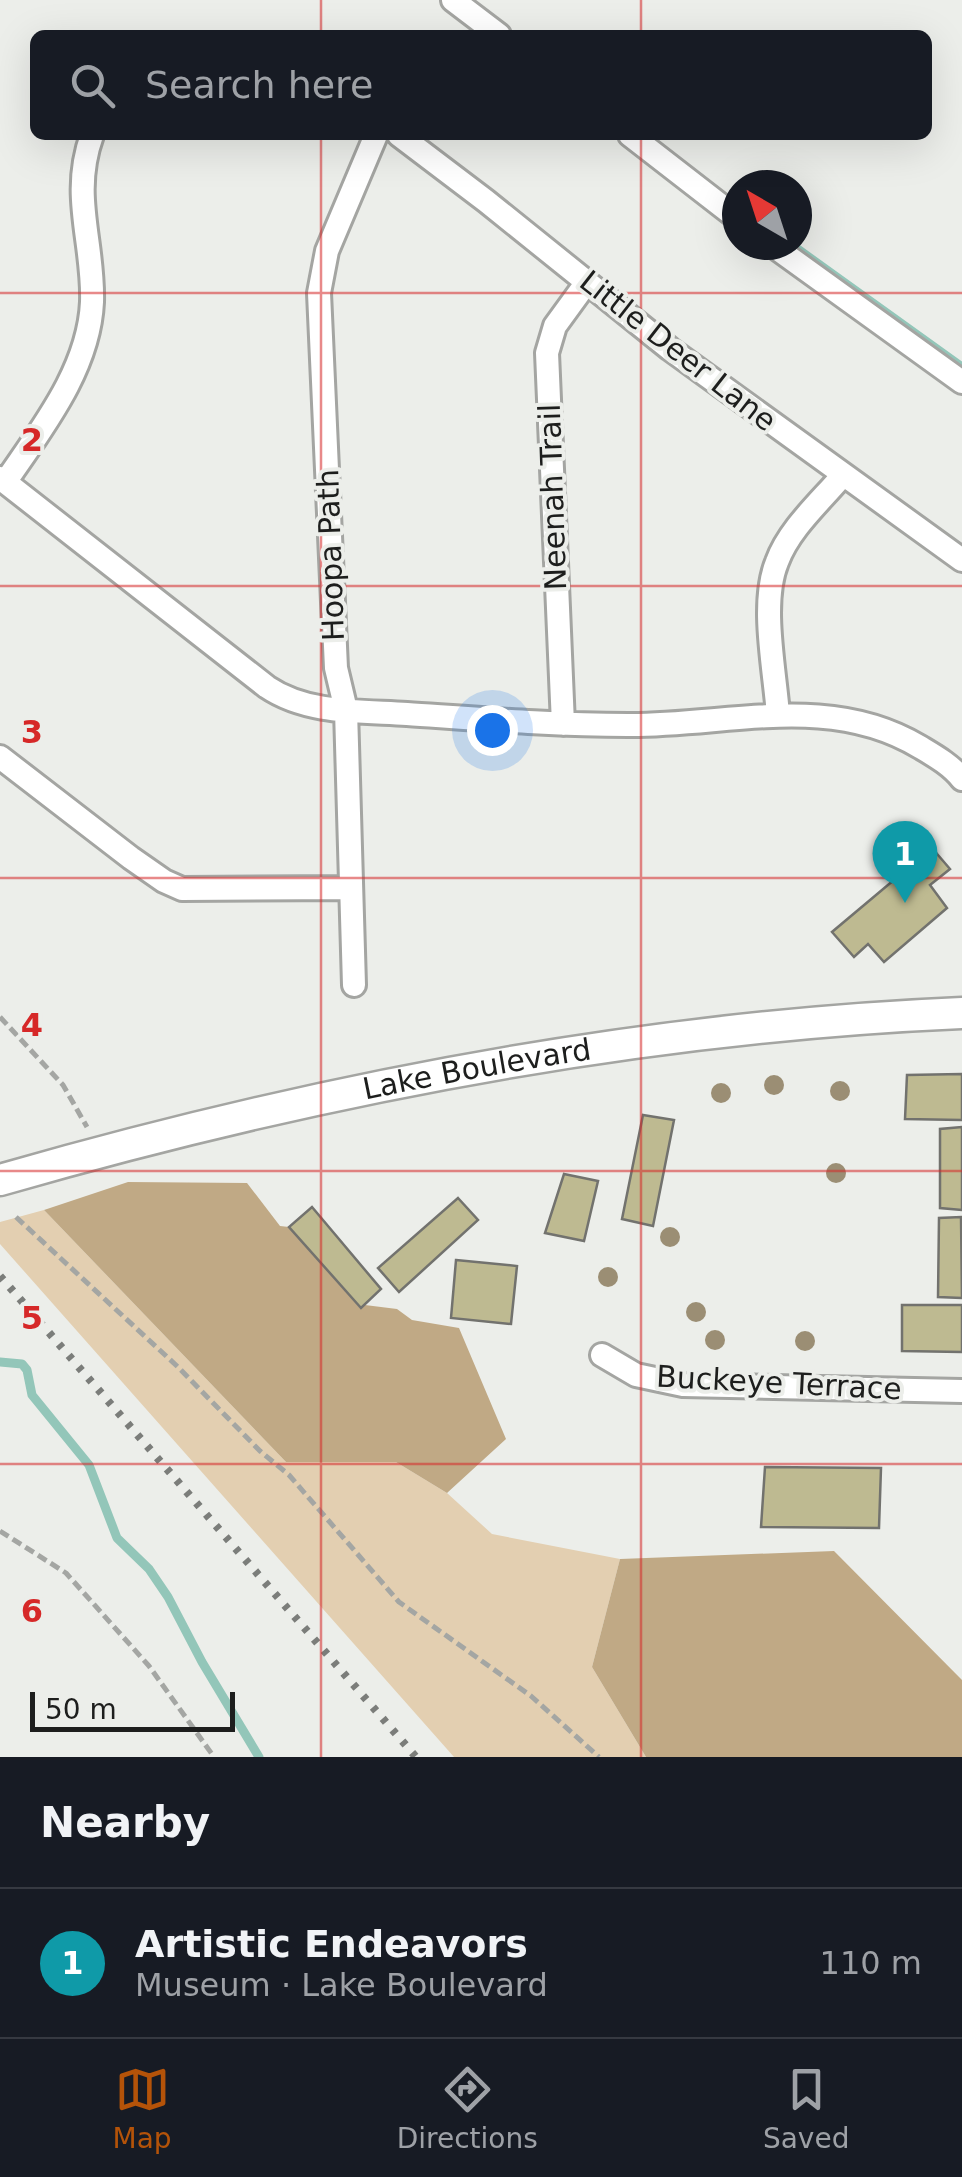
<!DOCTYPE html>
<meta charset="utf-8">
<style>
body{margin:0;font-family:"DejaVu Sans",sans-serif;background:#242831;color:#f1f3f6}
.compass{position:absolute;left:722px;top:170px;width:90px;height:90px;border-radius:50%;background:#171b24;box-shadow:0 10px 40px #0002;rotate:321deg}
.scale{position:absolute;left:30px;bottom:25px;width:205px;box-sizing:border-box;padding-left:10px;border:5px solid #1d1e1d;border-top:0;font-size:28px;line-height:35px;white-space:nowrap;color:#1d1e1d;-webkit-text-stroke:8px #eceeea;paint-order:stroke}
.you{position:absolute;left:492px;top:730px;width:35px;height:35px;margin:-25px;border:8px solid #fff;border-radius:50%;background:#1a73e8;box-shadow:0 0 0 15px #1a73e833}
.badge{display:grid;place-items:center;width:65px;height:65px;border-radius:50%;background:#b45309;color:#fff;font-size:32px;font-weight:700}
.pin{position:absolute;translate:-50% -82px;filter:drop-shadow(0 2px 5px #0008)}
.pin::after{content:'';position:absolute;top:52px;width:35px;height:30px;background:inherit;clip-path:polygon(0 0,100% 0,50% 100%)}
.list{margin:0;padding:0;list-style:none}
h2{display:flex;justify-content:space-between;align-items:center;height:130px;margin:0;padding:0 40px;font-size:42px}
h2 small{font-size:32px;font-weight:400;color:#9ea1a6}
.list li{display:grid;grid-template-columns:65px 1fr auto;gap:30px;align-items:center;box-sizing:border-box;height:150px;padding:0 40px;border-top:2px solid #363941}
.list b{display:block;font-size:38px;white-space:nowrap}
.list p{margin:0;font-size:32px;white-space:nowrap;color:#9ea1a6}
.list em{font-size:32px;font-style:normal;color:#9ea1a6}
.icon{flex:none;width:55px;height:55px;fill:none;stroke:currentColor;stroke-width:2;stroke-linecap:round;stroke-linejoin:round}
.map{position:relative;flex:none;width:962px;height:1757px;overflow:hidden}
.search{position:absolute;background:#171b24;box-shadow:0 10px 40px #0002;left:30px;right:30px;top:30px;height:110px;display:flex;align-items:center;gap:25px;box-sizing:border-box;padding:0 35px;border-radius:15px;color:#9ea1a6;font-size:38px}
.sheet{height:280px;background:#171b24}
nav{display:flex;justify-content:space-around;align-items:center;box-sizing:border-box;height:140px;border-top:2px solid #363941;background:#171b24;font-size:28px;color:#9ea1a6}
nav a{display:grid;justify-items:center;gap:5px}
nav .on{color:#b45309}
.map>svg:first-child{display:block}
.green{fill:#e3cfb1}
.forest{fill:#c0a985}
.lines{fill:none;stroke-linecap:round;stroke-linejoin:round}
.stream{stroke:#93c6b9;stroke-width:9}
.building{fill:#beba91;stroke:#72726e;stroke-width:2.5}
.minor-casing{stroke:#a4a5a2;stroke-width:28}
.secondary-casing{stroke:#a4a5a2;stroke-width:35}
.path{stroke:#a4a6a3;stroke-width:5;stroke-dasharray:10 5;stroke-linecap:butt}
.minor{stroke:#fff;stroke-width:22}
.secondary{stroke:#fff;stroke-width:30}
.rail{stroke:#7b7d7a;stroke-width:8;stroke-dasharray:5 10;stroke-linecap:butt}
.tree{fill:#9b8e74}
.grid{fill:none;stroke:#d62828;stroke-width:2.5;stroke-opacity:0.55}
.labels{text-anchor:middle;stroke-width:8;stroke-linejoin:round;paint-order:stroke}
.street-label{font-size:30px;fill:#1d1e1d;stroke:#eceeea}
.grid-label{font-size:32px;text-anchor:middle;font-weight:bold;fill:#d62828;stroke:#eceeea;stroke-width:8;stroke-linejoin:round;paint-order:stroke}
</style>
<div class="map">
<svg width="962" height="1757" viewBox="0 0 962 1757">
<rect width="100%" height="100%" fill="#eceeea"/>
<path class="green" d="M44 1210 286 1462H396L447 1493 492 1534 620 1559 592 1667 646 1757H454L0 1244V1222Z"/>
<path class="forest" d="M128 1182 247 1183 280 1226 289 1227 360 1308 365 1305 397 1309 412 1320 459 1328 506 1439 447 1493 396 1462H286L44 1210Z
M834 1551 962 1680V1757H646L592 1667 620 1559Z"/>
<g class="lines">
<path class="stream" d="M792 245 962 367
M0 1362 22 1364 27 1370 32 1395 89 1465 117 1538 149 1569 168 1597 202 1662 259 1757"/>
</g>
<path class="building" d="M932 848 950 869 930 885 947 908 884 962 868 944 854 957 832 932Z
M962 1074V1120L905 1119 907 1075Z
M643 1115 674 1120 653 1226 622 1219Z
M962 1127V1210L940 1208V1129Z
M564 1174 598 1181 584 1241 545 1233Z
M458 1198 478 1220 399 1292 378 1268Z
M312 1207 381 1289 361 1308 289 1227Z
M961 1217 962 1298 938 1297 939 1218Z
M456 1260 517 1266 511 1324 451 1318Z
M902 1305H962V1352L902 1351Z
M765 1467 881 1468 879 1528 761 1527Z"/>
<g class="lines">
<defs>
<path id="minor" d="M453 0 499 35
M399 135 486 201 670 349 962 560
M630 135 737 218
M772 245 962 382
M0 478 267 687C307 714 360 711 407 714 481 719 554 725 628 725 727 726 829 692 920 747 935 756 951 765 962 779
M6 481C42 428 89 369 92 302 94 242 70 196 92 135
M778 715C775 671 760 603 777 562 789 529 820 502 842 476
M563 724 547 353 555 326 587 282
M0 757 131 858 164 881 182 889 350 888
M354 985 346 710 336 668 319 293 327 251 376 135
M602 1355 636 1375 683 1385 962 1391"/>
<g id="secondary">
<path id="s1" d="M0 1180C313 1090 636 1027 962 1013"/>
</g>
</defs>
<use href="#minor" class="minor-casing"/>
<use href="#secondary" class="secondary-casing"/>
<path class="path" d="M0 1017 63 1085 87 1127
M16 1217 178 1367 260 1451 289 1475 399 1602 531 1696 599 1757
M0 1531 66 1573 149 1666 214 1757"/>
<use href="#minor" class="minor"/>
<use href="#secondary" class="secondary"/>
<path class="rail" d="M0 1276 416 1757"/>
</g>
<g class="tree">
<circle cx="774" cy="1085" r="10"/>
<circle cx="840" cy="1091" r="10"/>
<circle cx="721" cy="1093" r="10"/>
<circle cx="836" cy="1173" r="10"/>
<circle cx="670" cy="1237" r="10"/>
<circle cx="608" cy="1277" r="10"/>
<circle cx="696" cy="1312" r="10"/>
<circle cx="715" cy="1340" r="10"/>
<circle cx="805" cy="1341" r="10"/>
</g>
<path class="grid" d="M321 0V35M641 0V35M321 135V1757M641 135V1757M0 293H962M0 586H962M0 878H962M0 1171H962M0 1464H962"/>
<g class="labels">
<g class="street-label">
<text transform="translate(678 351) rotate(38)" y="10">Little Deer Lane</text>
<text transform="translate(553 497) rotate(-92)" y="10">Neenah Trail</text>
<text transform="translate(331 555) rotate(-92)" y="10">Hoopa Path</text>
<text dy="10" stroke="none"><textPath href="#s1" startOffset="490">Lake Boulevard</textPath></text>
<text transform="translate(779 1383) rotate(3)" y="10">Buckeye Terrace</text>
</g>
</g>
<g class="grid-label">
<text x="32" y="451">2</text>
<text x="32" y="743">3</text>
<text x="32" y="1036">4</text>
<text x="32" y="1329">5</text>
<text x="32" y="1622">6</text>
</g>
</svg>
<svg class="compass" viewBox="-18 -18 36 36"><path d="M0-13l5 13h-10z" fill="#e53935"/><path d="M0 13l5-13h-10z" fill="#9ea1a6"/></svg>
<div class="scale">50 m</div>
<div class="you"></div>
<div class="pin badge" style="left:905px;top:903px;background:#0f9aa8">1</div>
<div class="search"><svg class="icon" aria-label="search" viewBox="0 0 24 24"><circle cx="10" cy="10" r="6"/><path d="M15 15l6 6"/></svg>Search here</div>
</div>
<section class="sheet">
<h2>Nearby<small></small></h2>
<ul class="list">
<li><span class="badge" style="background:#0f9aa8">1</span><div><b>Artistic Endeavors</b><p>Museum · Lake Boulevard</p></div><em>110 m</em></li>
</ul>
</section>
<nav>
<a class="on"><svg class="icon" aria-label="map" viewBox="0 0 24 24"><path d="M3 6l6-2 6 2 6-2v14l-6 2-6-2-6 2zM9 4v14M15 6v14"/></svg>Map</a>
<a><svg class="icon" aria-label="directions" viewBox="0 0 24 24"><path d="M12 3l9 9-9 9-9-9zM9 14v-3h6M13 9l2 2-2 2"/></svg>Directions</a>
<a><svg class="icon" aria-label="saved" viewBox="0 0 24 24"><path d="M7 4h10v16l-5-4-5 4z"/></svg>Saved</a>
</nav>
